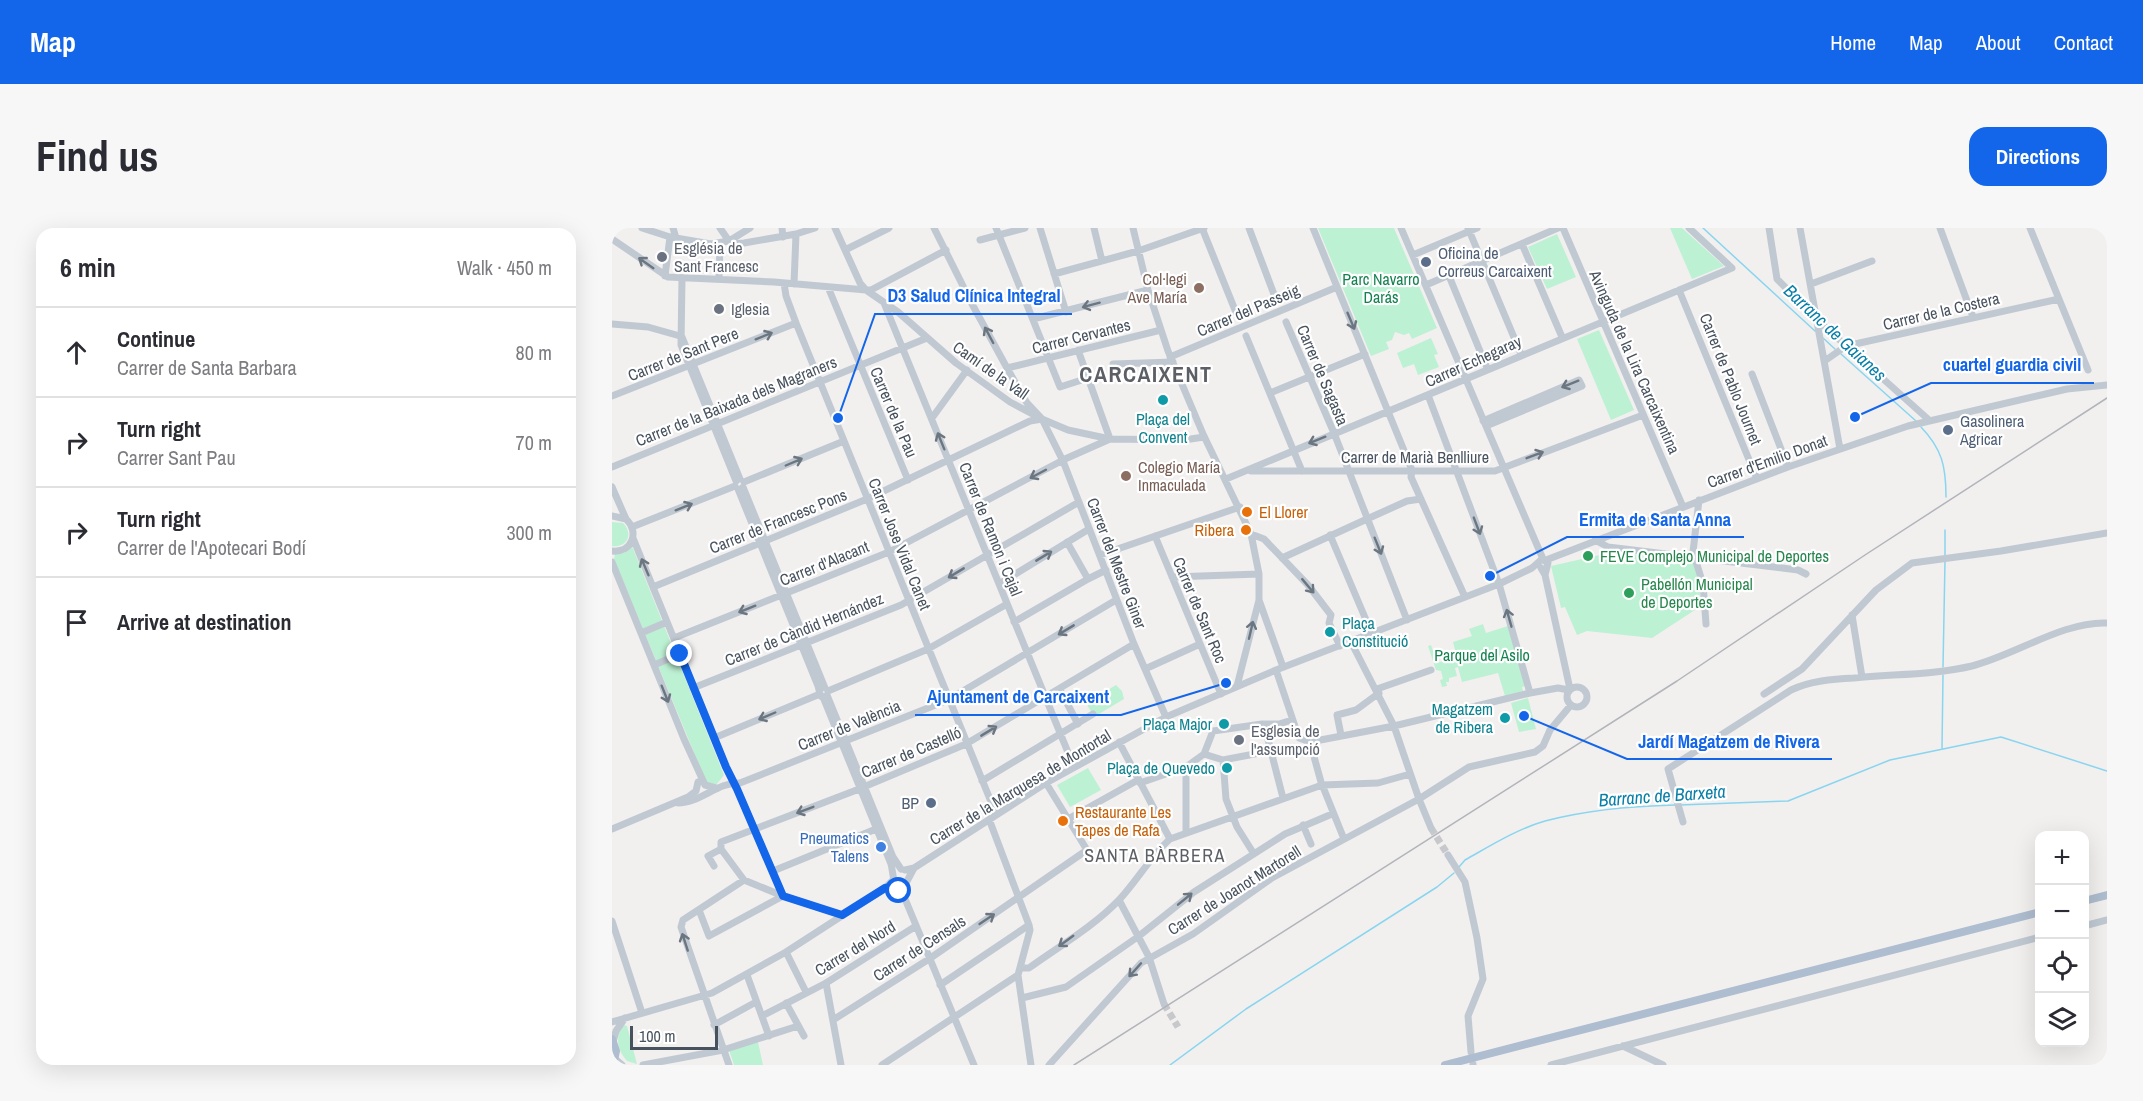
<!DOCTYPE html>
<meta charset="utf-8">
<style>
body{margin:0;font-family:"Archivo Narrow",sans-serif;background:#f7f7f7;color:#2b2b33}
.controls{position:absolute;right:18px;bottom:18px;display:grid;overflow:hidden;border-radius:12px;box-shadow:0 6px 24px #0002}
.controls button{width:54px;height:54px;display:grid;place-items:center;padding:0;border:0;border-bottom:2px solid #e1e1e2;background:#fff;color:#2b2b33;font:30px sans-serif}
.scale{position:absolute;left:18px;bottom:15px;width:88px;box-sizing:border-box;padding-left:6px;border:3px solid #47525e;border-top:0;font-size:16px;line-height:21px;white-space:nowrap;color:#47525e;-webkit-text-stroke:4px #fff;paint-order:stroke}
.stop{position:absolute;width:18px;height:18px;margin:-14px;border:4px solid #1366e9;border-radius:50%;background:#fff}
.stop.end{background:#1366e9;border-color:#fff;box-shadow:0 2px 6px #0008}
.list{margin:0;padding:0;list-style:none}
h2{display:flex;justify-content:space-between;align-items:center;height:78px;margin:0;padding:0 24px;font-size:26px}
h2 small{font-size:20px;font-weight:400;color:#7c7c81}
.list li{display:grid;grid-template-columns:39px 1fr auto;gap:18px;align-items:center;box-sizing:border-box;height:90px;padding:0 24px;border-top:2px solid #e1e1e2}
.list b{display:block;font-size:22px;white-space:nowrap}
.list p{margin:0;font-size:20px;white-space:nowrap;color:#7c7c81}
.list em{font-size:20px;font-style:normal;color:#7c7c81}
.icon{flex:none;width:33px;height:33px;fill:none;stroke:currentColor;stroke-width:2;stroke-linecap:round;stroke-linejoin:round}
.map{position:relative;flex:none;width:1495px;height:837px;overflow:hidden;border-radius:18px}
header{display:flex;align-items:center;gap:36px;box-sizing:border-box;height:84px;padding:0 30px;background:#1366e9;color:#fff}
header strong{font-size:28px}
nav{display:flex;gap:33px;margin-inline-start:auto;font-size:21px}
.intro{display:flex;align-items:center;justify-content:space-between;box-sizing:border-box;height:144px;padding:0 36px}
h1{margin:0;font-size:42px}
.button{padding:15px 27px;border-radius:18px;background:#1366e9;color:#fff;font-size:21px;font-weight:700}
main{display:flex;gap:36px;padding:0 36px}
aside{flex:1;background:#fff;border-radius:18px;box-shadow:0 6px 24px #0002}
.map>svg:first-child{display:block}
.green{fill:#bdf1d3}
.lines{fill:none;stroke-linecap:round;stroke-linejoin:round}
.stream{stroke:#88d5ef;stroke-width:1.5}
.minor-tunnel{stroke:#c7c8cb;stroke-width:7;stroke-dasharray:7 3.5;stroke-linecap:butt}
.minor{stroke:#c0c9d2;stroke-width:7}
.major{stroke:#aebdcf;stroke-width:8}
.rail{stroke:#b1b4ba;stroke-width:1.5}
.oneway{stroke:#6b7681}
.route{stroke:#1366e9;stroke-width:8}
.worship-dot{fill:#6b7280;stroke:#fff;stroke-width:2}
.service-dot{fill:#5c6f8a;stroke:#fff;stroke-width:2}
.education-dot{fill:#8d6e63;stroke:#fff;stroke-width:2}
.culture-dot{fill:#0f9aa8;stroke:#fff;stroke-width:2}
.food-dot{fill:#e8710a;stroke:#fff;stroke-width:2}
.leisure-dot{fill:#2e9e5b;stroke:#fff;stroke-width:2}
.shop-dot{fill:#3f7fe0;stroke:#fff;stroke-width:2}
.labels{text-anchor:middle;stroke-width:4.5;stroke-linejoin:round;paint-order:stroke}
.worship-label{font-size:16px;fill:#5b616d;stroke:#fff;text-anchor:start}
.service-label{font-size:16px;fill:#4e5e75;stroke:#fff;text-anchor:start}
.education-label{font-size:16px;fill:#785e54;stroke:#fff;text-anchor:end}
.park-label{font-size:16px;fill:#148250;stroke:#fff}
.street-label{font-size:16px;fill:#47525e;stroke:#fff}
.culture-label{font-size:16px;fill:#0d838f;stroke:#fff;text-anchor:end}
.food-label{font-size:16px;fill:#c56008;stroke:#fff;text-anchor:start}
.leisure-label{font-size:16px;fill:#27864d;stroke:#fff;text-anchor:start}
.shop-label{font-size:16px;fill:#366cbe;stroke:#fff;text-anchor:end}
.water-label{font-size:18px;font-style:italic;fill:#087fa8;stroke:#fff}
.neighbourhood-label{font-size:18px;letter-spacing:1.5px;fill:#5c5f65;stroke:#fff}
.district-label{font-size:22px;font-weight:bold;letter-spacing:1.5px;fill:#5c5f65;stroke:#fff}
.leader{fill:none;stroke:#1366e9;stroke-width:2}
.callout-dot{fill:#1366e9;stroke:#fff;stroke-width:2}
.callout-label{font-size:18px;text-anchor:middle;font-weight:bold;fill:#1366e9;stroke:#fff;stroke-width:4.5;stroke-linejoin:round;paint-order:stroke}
</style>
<header>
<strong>Map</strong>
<nav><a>Home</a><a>Map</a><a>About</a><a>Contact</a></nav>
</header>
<div class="intro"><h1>Find us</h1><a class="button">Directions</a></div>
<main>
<aside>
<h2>6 min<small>Walk · 450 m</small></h2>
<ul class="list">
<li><svg class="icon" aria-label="ahead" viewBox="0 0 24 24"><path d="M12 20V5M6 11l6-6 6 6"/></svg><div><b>Continue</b><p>Carrer de Santa Barbara</p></div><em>80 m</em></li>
<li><svg class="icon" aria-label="right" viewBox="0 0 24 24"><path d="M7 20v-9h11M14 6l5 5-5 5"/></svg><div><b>Turn right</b><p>Carrer Sant Pau</p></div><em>70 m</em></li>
<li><svg class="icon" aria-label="right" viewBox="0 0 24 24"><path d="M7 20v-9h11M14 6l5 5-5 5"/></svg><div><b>Turn right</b><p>Carrer de l'Apotecari Bodí</p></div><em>300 m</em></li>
<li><svg class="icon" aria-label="arrive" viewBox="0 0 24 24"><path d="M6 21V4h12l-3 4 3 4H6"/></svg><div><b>Arrive at destination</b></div></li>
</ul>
</aside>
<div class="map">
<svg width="1495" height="837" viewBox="0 0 1495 837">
<rect width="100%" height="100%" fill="#f2efef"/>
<path class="green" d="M706 0H782L825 100 800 111 797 105 792 107 783 104 780 112 774 114 777 121 759 128Z
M1058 0H1070L1112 38 1080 51Z
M945 6 964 49 935 61 916 19Z
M987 102 1022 182 999 192 965 111Z
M819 110 826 126 822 127 827 139 806 147 802 136 791 140 785 125Z
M0 294 11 295C22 306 15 320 0 318Z
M20 318 112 547 104 557 95 556 2 331 3 326 12 325Z
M1001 324 1082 333 1089 356 1086 380 1040 410 975 403 965 407 953 379 949 380 939 338Z
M871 396 874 405 896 398 914 458 910 459 911 463 893 468 886 445 850 454 846 439 843 440 845 448 837 450V454H834L835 458 830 459 828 452 831 451 829 443 824 442 816 418 819 417 825 435 845 429 841 414 860 408 857 401Z
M504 457 510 463 512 471 482 489 474 475Z
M916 470 924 501 907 504 899 475Z
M476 540 489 562 458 579 445 557Z
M12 797 15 798 25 836 15 833C5 822 4 811 9 798Z
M146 814 151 837H122L117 822Z"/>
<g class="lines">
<path class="stream" d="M1091 0 1203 103
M1211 110 1223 121
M1229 126 1304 193
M1309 199C1330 221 1334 238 1334 269
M1333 328V302
M1331 439 1333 333
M1330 520 1331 447
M1068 577 1176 573 1278 532 1389 509 1495 543
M847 639 853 632C878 618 905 601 933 593 975 582 1020 578 1063 577
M558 837 634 781 825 659 842 645"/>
<path class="minor-tunnel" d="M819 600 836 627
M552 776 566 799"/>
<path class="minor" d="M30 0 58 9 99 16 117 13 120 16 132 15 184 6 203 0
M61 0 64 10
M108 0 117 13
M170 0 171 9
M223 0 248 55 254 62
M322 0 360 76 395 140 415 175 430 191 451 233 522 416 554 489
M384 0 448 159 476 150
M428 0 454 84
M482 0 490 33
M521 0 536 62 556 123 591 206 639 306 647 346V372L625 458
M590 0 625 87
M637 0 663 69
M701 0 800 242 799 249 853 369
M789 0 931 331
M856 0 909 126
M951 0 1071 279
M1157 0 1165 51 1211 97 1317 192
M1188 0 1228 221
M1328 0 1361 89
M1418 0 1476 142
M0 11 56 49 162 54 254 62 286 84 344 135 398 174 430 191 456 202 498 211 572 212 592 209
M368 12 413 0
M117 13 138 0
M910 16 950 109
M233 22 277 0
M801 27 865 0
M442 46 526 23 592 0
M53 48 58 9
M837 48 875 140
M70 50 69 117 124 253
M107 51 108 15
M172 55 174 68 184 95 384 586
M182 56 184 6
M1199 56 1260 33
M814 57 946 0
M216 59 296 252
M254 62H259L334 22
M1067 62 1145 251
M272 75 462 539
M421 91 536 62
M674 94 722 205 795 392
M0 96 36 99 68 108
M634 108 690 243
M70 109 128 251
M558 129 725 59
M1214 132 1234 118 1447 71
M501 136 561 134
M395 140 549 102
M1140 146 1176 239
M658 165 753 126
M816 167 887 356 918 465
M0 168 184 95
M320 190 355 142
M871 193 967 152 970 158 874 198
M0 239 315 110
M639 243H883L1031 187
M614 251 1120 40 1077 0
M132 254 232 213
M0 259 14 291
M131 259 213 460
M126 261 206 458 208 466
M1087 272 1081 324 1091 356 1094 396
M0 288 14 291C28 304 20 325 0 323
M20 299 123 258
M639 306 652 311 696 357 719 387 717 395 728 418
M718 307 760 406
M543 308 609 466
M21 310 114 539 125 561 171 668 97 708 87 682
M983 312 996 319 1186 342 1194 346
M455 314 476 351
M488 327 628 279
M670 330 755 291 795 273 809 271
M934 332 1176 239 1296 198 1455 161 1495 157
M0 334 72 511 93 557 104 560
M929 340 933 347 958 461
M560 349 647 346
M387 356 477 301
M41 359 255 271 418 193 430 191
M647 372 671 439
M1240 387 1250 449
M402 394 476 351 494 342
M29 405 55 394
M62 410 277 324 453 231 498 211 466 122
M739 414 782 498 807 571 819 600
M42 437 68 426
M533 441 588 416
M664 442 687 510 698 514
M955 469a10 10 0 1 1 20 0a10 10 0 1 1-20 0Z
M81 460 289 377 467 274
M765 461 819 442
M448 462 466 496
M216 463 316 421 395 376
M1152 466 1190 441 1264 362 1300 335 1389 323 1495 305
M215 467 281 629 289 641
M211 469 279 636C282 648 280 658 291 666L362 837
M652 496 671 570
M729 507 725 487 744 482 767 465
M102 510 208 466 210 469
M507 514 558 611
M698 514 782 498 918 465 946 460 957 462
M698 514 709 554 732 611
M592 526 601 503 650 496H667L680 492
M611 532 614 571 625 599 642 626
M370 553 481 486
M528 555 574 539 592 526 611 532 658 523
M66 575C89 575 105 554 128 555L336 472 504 372
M377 591 417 697 418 702 406 747 419 837
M456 591 526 552
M1071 594 1056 541 1179 462C1198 453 1220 451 1242 450 1281 446 1322 447 1360 438 1403 427 1452 393 1495 395
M691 597 699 616
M0 601 76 569 84 563 86 554
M574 605V539
M836 627 853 654 865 710 871 751 856 788 859 824
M102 638 96 628 109 621
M293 642 302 640 434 555 554 489 664 442 887 356 920 340 930 331 936 335 933 347
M161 643 264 601
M291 666 293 657 302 640
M507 672 537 729 552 776
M230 687 171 668 132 652 109 621V614L242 563 354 516 522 416
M0 693 30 785
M1472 698 1495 692
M174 724 194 764
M408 740H417C446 719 481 699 507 672 525 653 538 629 558 611L710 557 766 555 798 546
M135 747 157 808
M214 755 229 837
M328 757 417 697
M410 770 454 759 527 708 582 664 673 606 720 586
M174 775 192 808
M150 788 214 755 304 698
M221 792 317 731 475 622 434 555
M0 794 100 765 174 724 273 660 281 652
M102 797 144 774
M1 814 4 803 13 790
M1011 818 1051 837
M3 831 10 837
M861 836V837
M31 837 111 822 186 798
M117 837 69 699 71 692 132 652
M270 837 406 747
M437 837 529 735 581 706 660 650 807 571 857 539 923 524 931 518 938 502 959 477
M939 837 1428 709"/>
<path class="major" d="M1472 673 1495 667
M0 811 4 823 1 837
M833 837 1428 684"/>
<path class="rail" d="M462 837 1065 453 1253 327 1495 170"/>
</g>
<defs><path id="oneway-shaft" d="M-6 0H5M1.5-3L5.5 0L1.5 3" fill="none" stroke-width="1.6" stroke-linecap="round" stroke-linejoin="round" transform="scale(1.5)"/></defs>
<g class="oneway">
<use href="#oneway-shaft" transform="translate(34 35) rotate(-145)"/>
<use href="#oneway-shaft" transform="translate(479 77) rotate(165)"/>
<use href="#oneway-shaft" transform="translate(739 93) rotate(67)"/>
<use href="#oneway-shaft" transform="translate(377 107) rotate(-118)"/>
<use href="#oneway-shaft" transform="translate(152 108) rotate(-22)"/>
<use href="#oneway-shaft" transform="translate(958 156) rotate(158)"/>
<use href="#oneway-shaft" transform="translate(705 212) rotate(158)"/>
<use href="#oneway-shaft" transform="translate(329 213) rotate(-112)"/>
<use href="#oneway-shaft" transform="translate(923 227) rotate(-21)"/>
<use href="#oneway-shaft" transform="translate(182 234) rotate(-23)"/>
<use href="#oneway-shaft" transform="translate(426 246) rotate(152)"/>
<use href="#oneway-shaft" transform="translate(72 279) rotate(-22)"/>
<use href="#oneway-shaft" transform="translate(865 298) rotate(69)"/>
<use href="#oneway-shaft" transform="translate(766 318) rotate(68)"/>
<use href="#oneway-shaft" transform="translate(432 328) rotate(-31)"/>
<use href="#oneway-shaft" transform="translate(33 339) rotate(-113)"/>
<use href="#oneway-shaft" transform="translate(344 345) rotate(149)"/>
<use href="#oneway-shaft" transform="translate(696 358) rotate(50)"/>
<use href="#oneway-shaft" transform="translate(135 381) rotate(158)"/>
<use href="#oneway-shaft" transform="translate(897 390) rotate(-106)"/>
<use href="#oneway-shaft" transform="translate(454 402) rotate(149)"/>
<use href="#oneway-shaft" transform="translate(639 402) rotate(-77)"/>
<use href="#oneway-shaft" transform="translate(53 466) rotate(68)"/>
<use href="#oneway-shaft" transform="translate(155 488) rotate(157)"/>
<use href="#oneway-shaft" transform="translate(377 503) rotate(-31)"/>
<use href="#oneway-shaft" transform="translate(193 582) rotate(159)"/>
<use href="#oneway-shaft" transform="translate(573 671) rotate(-39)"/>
<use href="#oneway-shaft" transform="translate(375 691) rotate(-34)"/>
<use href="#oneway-shaft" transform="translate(454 713) rotate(144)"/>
<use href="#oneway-shaft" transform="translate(73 714) rotate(-108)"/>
<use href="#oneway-shaft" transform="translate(523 742) rotate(132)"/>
</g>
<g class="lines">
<path class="route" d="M68 426 114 539 125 561 171 668 230 687 273 660 284 658 287 663"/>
</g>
<g class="worship-dot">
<circle cx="50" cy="29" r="6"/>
<circle cx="107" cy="81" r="6"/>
<circle cx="627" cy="512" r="6"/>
</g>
<g class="service-dot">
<circle cx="814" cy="34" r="6"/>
<circle cx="1336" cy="202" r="6"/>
<circle cx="319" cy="575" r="6"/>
</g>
<g class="education-dot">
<circle cx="587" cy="60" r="6"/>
<circle cx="514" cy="248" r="6"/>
</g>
<g class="culture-dot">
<circle cx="551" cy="172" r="6"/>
<circle cx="718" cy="404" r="6"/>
<circle cx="893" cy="490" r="6"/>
<circle cx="612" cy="496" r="6"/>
<circle cx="615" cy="540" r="6"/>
</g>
<g class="food-dot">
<circle cx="635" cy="284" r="6"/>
<circle cx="634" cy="302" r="6"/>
<circle cx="451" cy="593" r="6"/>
</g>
<g class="leisure-dot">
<circle cx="976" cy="328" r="6"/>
<circle cx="1017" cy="365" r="6"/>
</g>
<circle class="shop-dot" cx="269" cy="619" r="6"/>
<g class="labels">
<g class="worship-label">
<text x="62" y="26">Església de<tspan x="62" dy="18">Sant Francesc</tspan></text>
<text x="119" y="87">Iglesia</text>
<text x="639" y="509">Esglesia de<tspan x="639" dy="18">l'assumpció</tspan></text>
</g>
<g class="service-label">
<text x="826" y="31">Oficina de<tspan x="826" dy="18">Correus Carcaixent</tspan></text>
<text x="1348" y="199">Gasolinera<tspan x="1348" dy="18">Agricar</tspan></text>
<text x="307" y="581" text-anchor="end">BP</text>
</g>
<g class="education-label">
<text x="575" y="57">Col·legi<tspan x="575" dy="18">Ave María</tspan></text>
<text x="526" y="245" text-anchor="start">Colegio María<tspan x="526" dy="18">Inmaculada</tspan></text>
</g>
<g class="park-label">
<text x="769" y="57">Parc Navarro<tspan x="769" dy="18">Darás</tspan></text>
<text x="870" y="433">Parque del Asilo</text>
</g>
<g class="street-label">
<text transform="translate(636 82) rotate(-23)" y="6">Carrer del Passeig</text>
<text transform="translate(1329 83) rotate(-13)" y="6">Carrer de la Costera</text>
<text transform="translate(469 108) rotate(-14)" y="6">Carrer Cervantes</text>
<text transform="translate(71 126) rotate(-22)" y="6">Carrer de Sant Pere</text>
<text transform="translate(861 133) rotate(-24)" y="6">Carrer Echegaray</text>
<text transform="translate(1023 134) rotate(66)" y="6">Avinguda de la Lira Carcaixentina</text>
<text transform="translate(379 142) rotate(35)" y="6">Camí de la Vall</text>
<text transform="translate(711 147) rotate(67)" y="6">Carrer de Sagasta</text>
<text transform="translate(1119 151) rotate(68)" y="6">Carrer de Pablo Journet</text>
<text transform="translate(124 173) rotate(-22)" y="6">Carrer de la Baixada dels Magraners</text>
<text transform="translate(282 184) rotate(67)" y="6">Carrer de la Pau</text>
<text x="803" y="235">Carrer de Marià Benlliure</text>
<text transform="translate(1155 233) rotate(-20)" y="6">Carrer d'Emilio Donat</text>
<text transform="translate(166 293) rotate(-22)" y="6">Carrer de Francesc Pons</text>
<text transform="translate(379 301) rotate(68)" y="6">Carrer de Ramon i Cajal</text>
<text transform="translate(288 316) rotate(68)" y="6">Carrer Jose Vidal Canet</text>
<text transform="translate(212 335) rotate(-22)" y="6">Carrer d'Alacant</text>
<text transform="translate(505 335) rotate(69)" y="6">Carrer del Mestre Giner</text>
<text transform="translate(588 382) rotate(67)" y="6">Carrer de Sant Roc</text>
<text transform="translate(192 401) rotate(-22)" y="6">Carrer de Càndid Hernández</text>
<text transform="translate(237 497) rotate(-22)" y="6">Carrer de València</text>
<text transform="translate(299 524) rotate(-23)" y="6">Carrer de Castelló</text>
<text transform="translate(408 559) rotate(-31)" y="6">Carrer de la Marquesa de Montortal</text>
<text transform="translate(622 662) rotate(-32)" y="6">Carrer de Joanot Martorell</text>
<text transform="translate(243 720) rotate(-31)" y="6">Carrer del Nord</text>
<text transform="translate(307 720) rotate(-33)" y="6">Carrer de Censals</text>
</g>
<g class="culture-label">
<text x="551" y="197" text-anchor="middle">Plaça del<tspan x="551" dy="18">Convent</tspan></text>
<text x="730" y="401" text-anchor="start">Plaça<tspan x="730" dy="18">Constitució</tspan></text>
<text x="881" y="487">Magatzem<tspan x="881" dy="18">de Ribera</tspan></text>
<text x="600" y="502">Plaça Major</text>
<text x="603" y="546">Plaça de Quevedo</text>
</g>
<g class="food-label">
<text x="647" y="290">El Llorer</text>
<text x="622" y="308" text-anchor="end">Ribera</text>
<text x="463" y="590">Restaurante Les<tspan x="463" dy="18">Tapes de Rafa</tspan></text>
</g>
<g class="leisure-label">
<text x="988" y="334">FEVE Complejo Municipal de Deportes</text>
<text x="1029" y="362">Pabellón Municipal<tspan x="1029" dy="18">de Deportes</tspan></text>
</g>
<g class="shop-label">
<text x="257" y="616">Pneumatics<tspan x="257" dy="18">Talens</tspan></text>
</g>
<g class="water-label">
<text transform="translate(1223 105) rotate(43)" y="6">Barranc de Gaianes</text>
<text transform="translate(1050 568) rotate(-4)" y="6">Barranc de Barxeta</text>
</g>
<g class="neighbourhood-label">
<text x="543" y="634">SANTA BÀRBERA</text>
</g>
<g class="district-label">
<text x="534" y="154">CARCAIXENT</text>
</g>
</g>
<path class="leader" d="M226 190L263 86H460M1243 189L1319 155H1482M878 348L955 309H1132M614 455L509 487H303M912 488L1015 531H1220"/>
<g class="callout-dot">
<circle cx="226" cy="190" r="6"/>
<circle cx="1243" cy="189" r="6"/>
<circle cx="878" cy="348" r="6"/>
<circle cx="614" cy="455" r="6"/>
<circle cx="912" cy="488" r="6"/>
</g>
<g class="callout-label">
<text x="362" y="74">D3 Salud Clínica Integral</text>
<text x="1400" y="143">cuartel guardia civil</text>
<text x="1043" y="298">Ermita de Santa Anna</text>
<text x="406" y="475">Ajuntament de Carcaixent</text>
<text x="1117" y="520">Jardí Magatzem de Rivera</text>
</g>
</svg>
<div class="controls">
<button>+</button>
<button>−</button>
<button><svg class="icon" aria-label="locate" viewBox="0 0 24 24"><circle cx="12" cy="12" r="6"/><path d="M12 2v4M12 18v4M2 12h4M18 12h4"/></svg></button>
<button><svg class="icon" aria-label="layers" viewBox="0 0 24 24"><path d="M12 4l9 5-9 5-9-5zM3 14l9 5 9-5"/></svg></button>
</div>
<div class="scale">100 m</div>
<div class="stop" style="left:287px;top:663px"></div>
<div class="stop end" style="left:68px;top:426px"></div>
</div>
</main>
